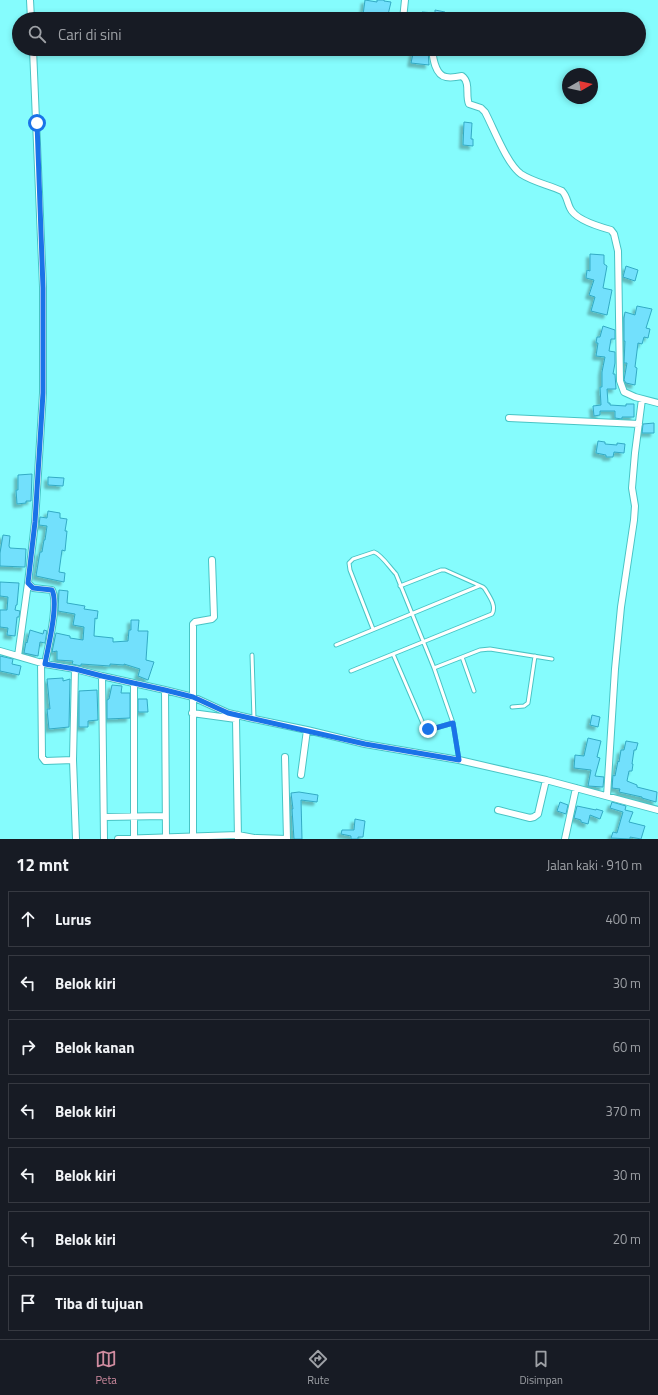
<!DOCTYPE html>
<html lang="id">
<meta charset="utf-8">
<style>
body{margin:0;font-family:"Titillium Web",sans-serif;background:#242831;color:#f1f3f6}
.compass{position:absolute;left:562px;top:68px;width:36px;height:36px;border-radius:50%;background:#171b24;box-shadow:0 2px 6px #0003;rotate:81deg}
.stop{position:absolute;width:12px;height:12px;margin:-9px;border:3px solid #1a73e8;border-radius:50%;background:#fff}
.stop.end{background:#1a73e8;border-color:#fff;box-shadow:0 1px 4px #0008}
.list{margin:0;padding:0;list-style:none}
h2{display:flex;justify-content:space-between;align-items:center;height:52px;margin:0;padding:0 16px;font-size:17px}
h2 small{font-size:13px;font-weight:400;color:#9ea1a6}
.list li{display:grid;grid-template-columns:26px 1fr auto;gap:12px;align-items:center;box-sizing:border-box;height:56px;margin:0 8px 8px;padding:0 8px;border:1px solid #363941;border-radius:0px}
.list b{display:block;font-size:15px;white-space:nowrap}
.list em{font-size:13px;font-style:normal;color:#9ea1a6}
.icon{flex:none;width:22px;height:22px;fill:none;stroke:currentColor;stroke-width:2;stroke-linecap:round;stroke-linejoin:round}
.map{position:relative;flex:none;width:658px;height:839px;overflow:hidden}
.search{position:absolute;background:#171b24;box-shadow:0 2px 6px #0003;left:12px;right:12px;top:12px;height:44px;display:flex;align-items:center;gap:10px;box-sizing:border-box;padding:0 14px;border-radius:22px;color:#9ea1a6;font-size:15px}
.sheet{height:500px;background:#171b24}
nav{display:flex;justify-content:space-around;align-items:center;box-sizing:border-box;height:56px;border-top:1px solid #363941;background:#171b24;font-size:11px;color:#9ea1a6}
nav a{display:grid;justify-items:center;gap:2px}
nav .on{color:#d08ca0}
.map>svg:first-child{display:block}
.building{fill:#72e0fc;stroke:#33aac4;filter:url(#shadow)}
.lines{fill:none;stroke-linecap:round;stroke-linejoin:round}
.service-casing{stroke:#48c4c5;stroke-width:5}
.minor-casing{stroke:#48c4c5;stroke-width:8}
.service{stroke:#fff;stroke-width:3}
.minor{stroke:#fff;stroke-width:6}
.route{stroke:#1a73e8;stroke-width:5}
</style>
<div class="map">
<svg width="658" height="839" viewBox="0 0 658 839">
<defs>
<filter id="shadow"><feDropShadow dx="-3.5" dy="3.5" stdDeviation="1" flood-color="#0004"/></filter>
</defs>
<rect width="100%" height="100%" fill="#85fcfd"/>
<path class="building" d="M365 0 377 2V0H384V1L391 2 387 19H376V17L363 15Z
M435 10 445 12V14L451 15V19H421L422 12 435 13Z
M414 49H428L429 65 411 63Z
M464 122 472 123 471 139H473V146L463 145Z
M590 254 604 255V264L607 266 603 288 612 290 607 315 591 311 595 297 589 295 594 280 586 278 587 270 590 271Z
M626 266 638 270 635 281 623 277Z
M637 306 652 309 646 328 650 329 648 338 644 337 642 344 638 343 635 367 637 368 635 385 626 383 624 380 627 363H624L625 341H624V318L625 312 635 315Z
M603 326 615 330V339H611L609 351 615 352V363L613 374H615L616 389H607L608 403H610V405L626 406V404H634V417H622V419L615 418V411H600V415L594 416 593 406 601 405 600 387H602V372L605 357 596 356 598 343H596L597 337H600Z
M654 423V433H642L643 424Z
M598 441 605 442V444L617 445V443L625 444 624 453 614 452 613 457H606V455L596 453Z
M32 474 31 501H26V503L17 504 16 490H18V475Z
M48 477 64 478 63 486 48 485Z
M48 511 60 513V518L67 519 65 531H67L65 551 62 550 59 572 65 573 64 582 36 576 40 552H42L44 540H45L47 526 39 525 40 517 47 518Z
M3 535 10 536 9 546 10 548 26 549 25 567 0 566V553Z
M0 582 19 583 17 605H16L15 610 20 611 19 617H17L15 636 7 635 8 628 0 627V610H7L8 597 0 596Z
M59 590 68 591 67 603 85 606 84 609 98 611 97 619 95 618 94 636 113 638V642L128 641 129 630H131V620H139L138 631H148L146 660 154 662 148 680 138 676 140 669 124 664V665L110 664V666L81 664V666L72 664 73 661 57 660V651L52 652 56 633 70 636V638L83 640 84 627 73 625 75 614 58 611Z
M30 630 43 634 44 630 47 631 45 643 40 642 38 656 24 653 26 642 27 643Z
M0 656 13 659 12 664 21 666 19 675 0 671Z
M63 678V681L70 679 69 727 49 729 47 709H50L47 679Z
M112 685 122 686 121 693H130V718L107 719V700L109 699Z
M97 690 98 720 88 721V727H79V691Z
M138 699H147L148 712H138Z
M592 715 600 717 598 727 590 725Z
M588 738 601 741 597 757 600 758 595 776 604 777 603 787 588 786 591 770 574 768 575 755 584 756Z
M626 741 638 743 636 750H634L632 764H633L632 771H629L627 781 637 785V787L657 792 656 802 642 798V797L619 792 620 789 612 788 613 775 615 776 618 761 619 762 621 750H624Z
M299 792 318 795 317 802 301 800 302 839H294L292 809H293L291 793Z
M560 802 568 805 566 814 557 811Z
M612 802 626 806 625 810 633 812 629 822 645 826 641 839 630 837V839L611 838 613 832 617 833 623 812 610 808Z
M577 806 596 810V809L603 811 600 819 590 815 588 824 581 822V820L574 818Z
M355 819 365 821 363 837H358V839H351V836L341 834 342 830H354Z"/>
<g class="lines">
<defs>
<path id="service" d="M373 629 350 570 349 563 353 559 374 552C382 555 390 568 396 574L434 668 453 723 459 760
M336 645 479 586
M393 654 424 726 428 729H432L453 723
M252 655 254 719
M462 657 474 691
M434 668 480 650 490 649 552 659
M351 671 492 614C497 606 489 596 485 589L483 587 445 570H441L400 586
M512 707 524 706 528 703 535 656"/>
<path id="minor" d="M30 0 31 19
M403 19 405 0
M33 49 43 287V393L35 522 28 583 33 588 52 590C59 604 48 647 45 664
M432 49C433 58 435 75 446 77 451 78 457 77 462 76 471 83 465 95 469 104L481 108 485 112C494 129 507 164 521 174 533 182 549 185 562 191 567 196 567 202 570 208 575 220 600 227 611 230L614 234 618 251 620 381 624 392 635 397 658 403
M509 418 639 424
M0 651 45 664 75 669 102 676 165 690 193 697 228 713 254 719 307 730 365 744 459 760 546 780 658 810
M18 656 28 583
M41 662 42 757 45 761 73 760
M75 669 73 760 76 839
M102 676 104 839
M134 683V838
M165 690 166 838
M192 713 236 719
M238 715 236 719 238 839
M285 757 287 839
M301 775 307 730
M607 796 615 669 621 607 634 520 635 506 632 488 635 453 642 399
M498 810 530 818 534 817 538 814 546 780
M104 817 165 816
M193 837V624L195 622 212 619 214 617 212 560
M257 838 287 839
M118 839 238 835 259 839
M565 839 576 788"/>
</defs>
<use href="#service" class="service-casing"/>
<use href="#minor" class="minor-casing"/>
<use href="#service" class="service"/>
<use href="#minor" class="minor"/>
</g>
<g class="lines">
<path class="route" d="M37 123 43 288V393L35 522 28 583 33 588 52 590C59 604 48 647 45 664L75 669 102 676 165 690 193 697 228 713 254 719 365 744 459 760 453 723 432 729H428"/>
</g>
</svg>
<svg class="compass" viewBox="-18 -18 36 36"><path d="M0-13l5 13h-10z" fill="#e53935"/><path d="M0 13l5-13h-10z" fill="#9ea1a6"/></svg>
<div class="stop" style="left:37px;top:123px"></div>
<div class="stop end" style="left:428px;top:729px"></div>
<div class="search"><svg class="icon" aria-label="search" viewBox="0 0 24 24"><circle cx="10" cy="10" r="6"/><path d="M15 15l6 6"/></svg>Cari di sini</div>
</div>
<section class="sheet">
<h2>12 mnt<small>Jalan kaki · 910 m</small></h2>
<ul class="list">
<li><svg class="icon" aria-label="ahead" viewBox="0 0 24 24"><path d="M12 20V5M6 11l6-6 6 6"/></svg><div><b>Lurus</b></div><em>400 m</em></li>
<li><svg class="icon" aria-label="left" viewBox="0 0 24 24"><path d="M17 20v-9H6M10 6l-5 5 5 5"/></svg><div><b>Belok kiri</b></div><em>30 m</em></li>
<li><svg class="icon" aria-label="right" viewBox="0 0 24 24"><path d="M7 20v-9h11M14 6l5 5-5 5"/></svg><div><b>Belok kanan</b></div><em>60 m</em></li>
<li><svg class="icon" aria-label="left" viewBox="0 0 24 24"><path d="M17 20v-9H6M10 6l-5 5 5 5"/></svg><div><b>Belok kiri</b></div><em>370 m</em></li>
<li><svg class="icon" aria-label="left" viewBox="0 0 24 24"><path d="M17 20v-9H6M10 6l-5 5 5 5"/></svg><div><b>Belok kiri</b></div><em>30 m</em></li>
<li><svg class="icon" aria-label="left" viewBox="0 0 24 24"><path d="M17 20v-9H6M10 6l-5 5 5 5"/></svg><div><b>Belok kiri</b></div><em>20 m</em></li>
<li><svg class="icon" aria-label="arrive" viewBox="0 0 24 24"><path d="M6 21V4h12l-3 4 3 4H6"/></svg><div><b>Tiba di tujuan</b></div></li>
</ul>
</section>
<nav>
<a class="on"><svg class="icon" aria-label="map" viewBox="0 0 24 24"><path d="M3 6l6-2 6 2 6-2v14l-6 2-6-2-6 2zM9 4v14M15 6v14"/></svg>Peta</a>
<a><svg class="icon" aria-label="directions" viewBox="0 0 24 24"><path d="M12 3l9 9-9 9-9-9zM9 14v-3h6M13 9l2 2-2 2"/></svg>Rute</a>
<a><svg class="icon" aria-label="saved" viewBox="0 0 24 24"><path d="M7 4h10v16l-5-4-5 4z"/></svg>Disimpan</a>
</nav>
